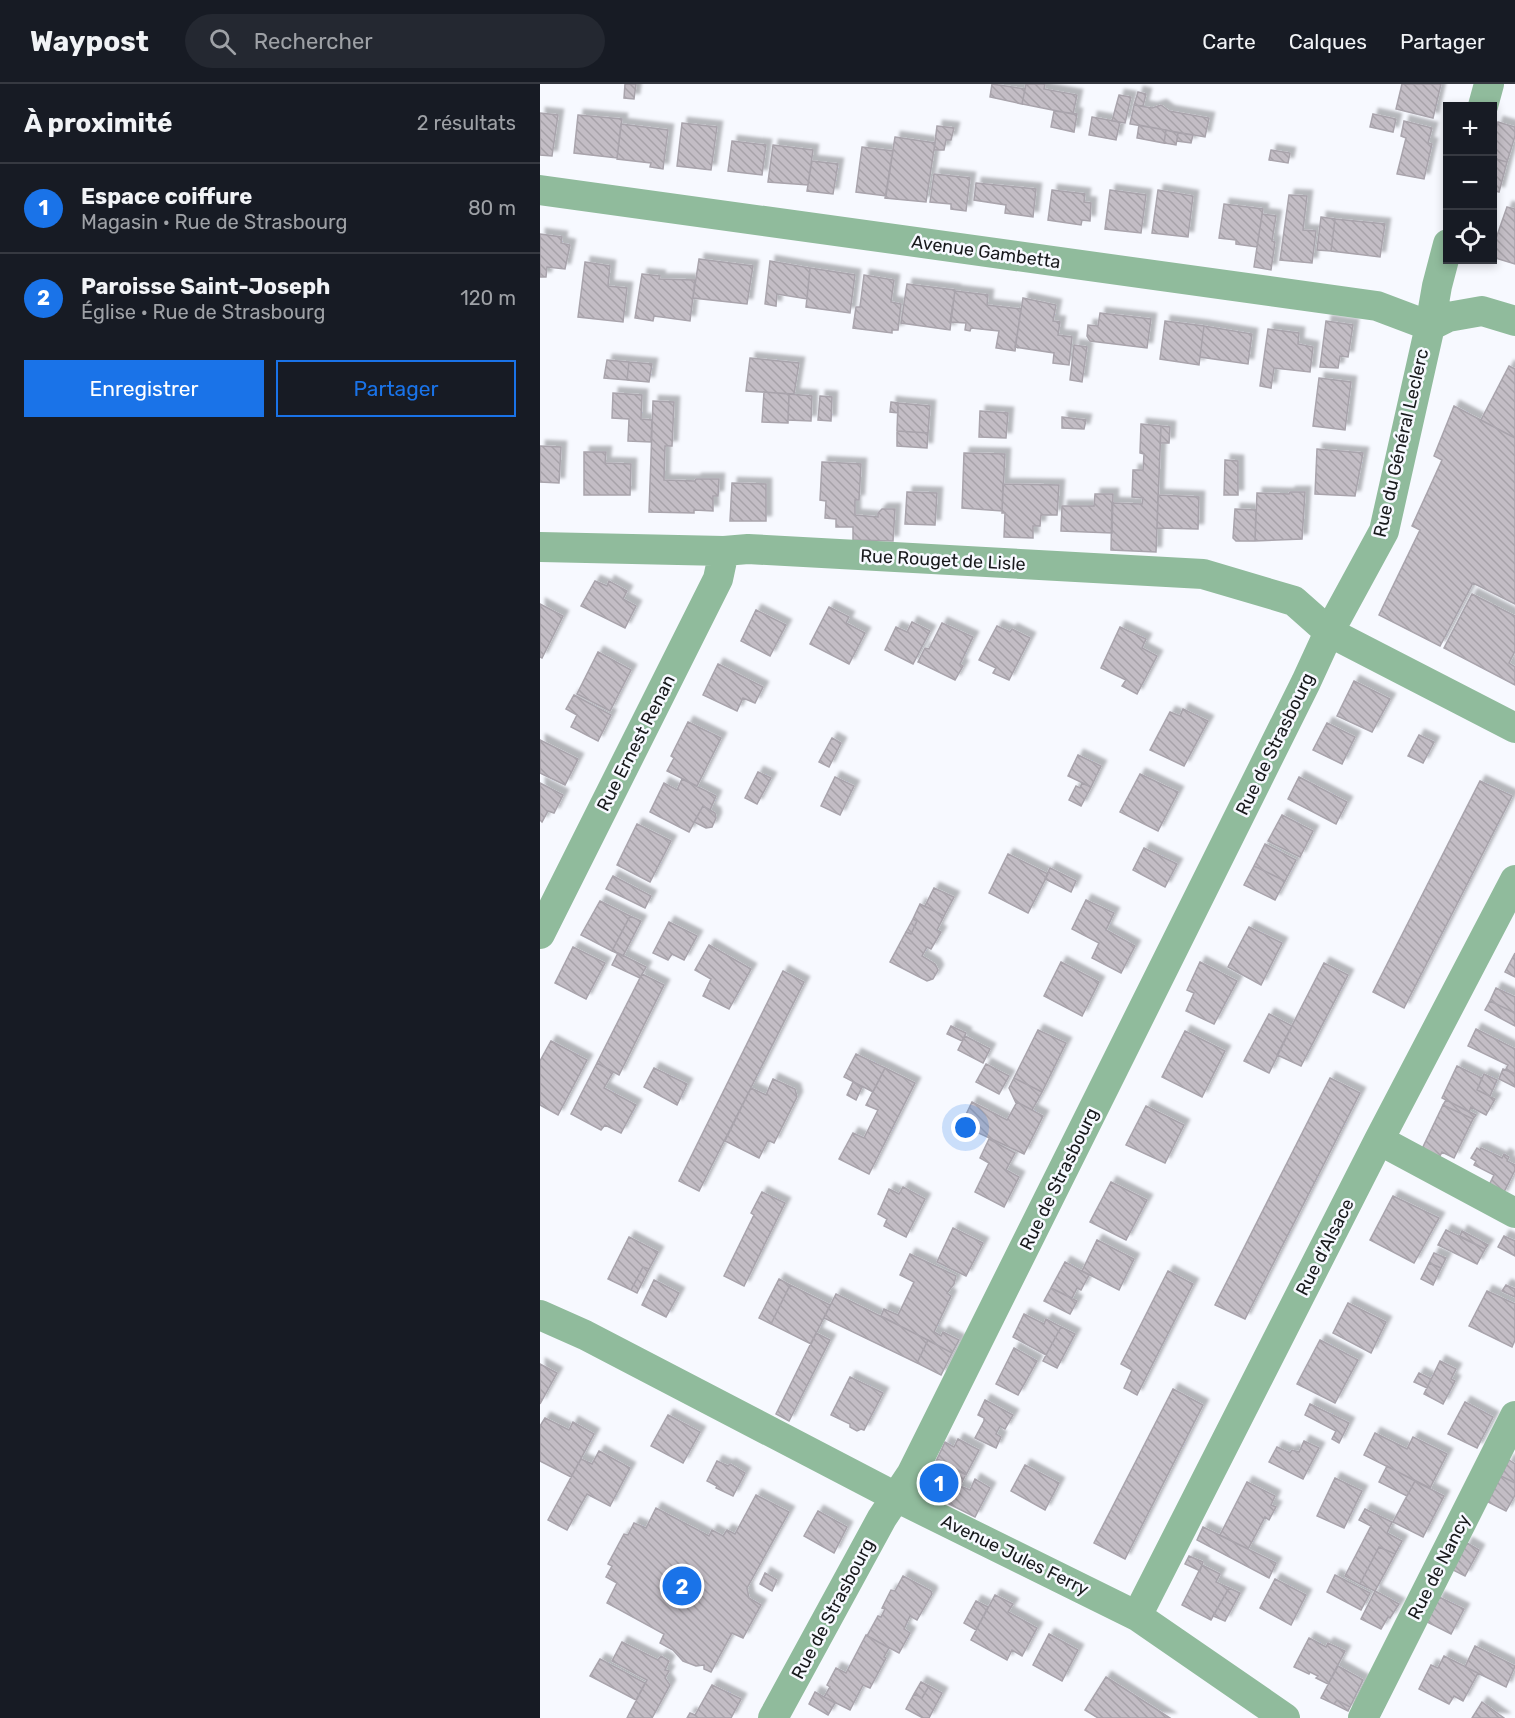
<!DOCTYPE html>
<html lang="fr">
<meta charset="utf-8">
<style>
body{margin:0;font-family:Rubik,sans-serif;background:#242831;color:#f1f3f6}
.controls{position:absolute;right:18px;top:18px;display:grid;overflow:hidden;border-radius:0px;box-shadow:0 3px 9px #0003}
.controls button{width:54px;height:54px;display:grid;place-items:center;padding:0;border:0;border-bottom:2px solid #363941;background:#171b24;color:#f1f3f6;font:30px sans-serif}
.you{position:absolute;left:426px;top:1044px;width:21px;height:21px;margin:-15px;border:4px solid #fff;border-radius:50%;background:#1a73e8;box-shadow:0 0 0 9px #1a73e833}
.badge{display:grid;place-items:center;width:39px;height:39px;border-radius:50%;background:#1a73e8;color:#fff;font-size:20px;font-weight:700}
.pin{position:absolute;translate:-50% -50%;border:3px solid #fff;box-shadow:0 2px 6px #0006}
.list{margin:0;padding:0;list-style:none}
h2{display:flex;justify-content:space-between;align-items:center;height:78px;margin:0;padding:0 24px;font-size:26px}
h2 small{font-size:20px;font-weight:400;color:#9ea1a6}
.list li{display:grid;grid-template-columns:39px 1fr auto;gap:18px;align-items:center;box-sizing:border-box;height:90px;padding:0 24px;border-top:2px solid #363941}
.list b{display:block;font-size:22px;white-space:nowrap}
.list p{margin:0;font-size:20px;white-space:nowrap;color:#9ea1a6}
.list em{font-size:20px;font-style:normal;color:#9ea1a6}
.actions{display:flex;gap:12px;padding:18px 24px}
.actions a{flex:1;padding:14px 0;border:2px solid #1a73e8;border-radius:0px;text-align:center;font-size:21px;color:#1a73e8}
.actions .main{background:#1a73e8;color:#fff}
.icon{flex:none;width:33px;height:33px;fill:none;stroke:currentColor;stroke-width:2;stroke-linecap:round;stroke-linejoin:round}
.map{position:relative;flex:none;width:975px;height:1634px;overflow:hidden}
header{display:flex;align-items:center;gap:36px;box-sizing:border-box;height:84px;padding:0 30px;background:#171b24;border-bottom:2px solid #363941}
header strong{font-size:28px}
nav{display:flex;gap:33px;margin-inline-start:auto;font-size:21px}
.search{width:420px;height:54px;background:#242831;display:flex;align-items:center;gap:15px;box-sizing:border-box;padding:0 21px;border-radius:33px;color:#9ea1a6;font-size:22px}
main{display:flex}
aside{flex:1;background:#171b24}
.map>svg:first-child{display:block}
.building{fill:url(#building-back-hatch);stroke:#a9a4ac;stroke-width:1.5;filter:url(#shadow)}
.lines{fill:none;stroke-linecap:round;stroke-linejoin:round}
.street{stroke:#90bb9c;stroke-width:30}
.labels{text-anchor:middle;stroke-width:5;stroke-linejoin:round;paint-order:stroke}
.street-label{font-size:18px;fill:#18191c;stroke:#f7f9ff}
</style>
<header>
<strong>Waypost</strong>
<div class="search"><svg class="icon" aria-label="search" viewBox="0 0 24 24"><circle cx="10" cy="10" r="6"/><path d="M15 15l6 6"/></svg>Rechercher</div>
<nav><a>Carte</a><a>Calques</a><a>Partager</a></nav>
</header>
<main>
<aside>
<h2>À proximité<small>2 résultats</small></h2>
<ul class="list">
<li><span class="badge">1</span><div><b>Espace coiffure</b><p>Magasin · Rue de Strasbourg</p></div><em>80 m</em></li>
<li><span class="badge">2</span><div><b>Paroisse Saint-Joseph</b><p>Église · Rue de Strasbourg</p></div><em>120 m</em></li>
</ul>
<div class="actions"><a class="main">Enregistrer</a><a>Partager</a></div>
</aside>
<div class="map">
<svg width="975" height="1634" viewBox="0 0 975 1634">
<defs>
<pattern id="building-back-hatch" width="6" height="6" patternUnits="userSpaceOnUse" patternTransform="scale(1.5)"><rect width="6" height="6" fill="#c3bdc5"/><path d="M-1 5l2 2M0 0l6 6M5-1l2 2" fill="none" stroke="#a7a2a9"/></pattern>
<filter id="shadow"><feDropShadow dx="5.5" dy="-5.5" stdDeviation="1.5" flood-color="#0004"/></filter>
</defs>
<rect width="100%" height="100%" fill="#f7f9ff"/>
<path class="building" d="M85 0H96L94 15 84 14Z
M452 0 485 5 482 20 450 13Z
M486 0H505L504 5 537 11 533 30 482 20Z
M862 0H901L893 34 856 25Z
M598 8 606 10 603 22 594 21Z
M579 11 591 13 585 39 572 37Z
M594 21 612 24 621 21 629 27 669 34 665 53 590 40Z
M514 27 537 30 534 48 511 43Z
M0 29 18 31 12 72 0 71Z
M833 30 856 35 853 48 830 43Z
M38 31 82 35 77 74 34 69Z
M552 33 580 38 576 56 549 51Z
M864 37 892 44 888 59 892 60 884 95 857 90 866 54 861 52Z
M958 38 975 43V52L967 78 952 74V58Z
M142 39 177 43 171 86 137 82Z
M81 40 128 46 123 85 110 83 111 79 77 75Z
M599 41 626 46 624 59 597 54Z
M397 42 414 44 411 56H406L404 66H394Z
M626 46 638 49 636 61 624 59Z
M638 49 653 51 651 59 637 57Z
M355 53 395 59 386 118 345 114Z
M192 57 226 61 222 91 188 87Z
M233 61 273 66 268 101 228 98Z
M322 63 353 67 346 112 316 108Z
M731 66 750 69 748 79 729 76Z
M952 74 967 78 959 108 952 106Z
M272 77 298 80 293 110 267 107Z
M394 90 430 94 426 127 411 125V120L390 118Z
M436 99 496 105 493 133 465 129 466 121 434 116Z
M512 106 545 110 544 118 551 119 550 137 542 136 541 141 508 136Z
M570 106 606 111 601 149 565 145Z
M618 106 653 112 648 153 612 149Z
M749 111 767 112 763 146 776 147 772 179 740 176Z
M684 120 723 125 717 163 696 160V156L679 154Z
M967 123 975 125V180L952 173V166Z
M722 130 736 132 732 157 735 158 731 186 714 183Z
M781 133 795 135 791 167 777 166Z
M795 135 845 140 840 173 791 167Z
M0 150 22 153 21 159 30 161 25 185 7 183 6 193H0Z
M159 175 213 182 207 220 153 214Z
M230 177 270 184 267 215 237 210 236 222 225 220Z
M45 178 70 182 68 202 87 204 83 238 38 233Z
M270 184 315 191 310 229 266 223Z
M102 190 120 192 119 195 155 196 150 237 114 232 113 237 95 234Z
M324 191 354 196 351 218 361 220 358 246H352V249L313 244 316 223H320Z
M367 200 415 206 410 246 361 239Z
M415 207 448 211 447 221 481 225 475 267 456 264 459 247 431 244 430 247 425 246 426 239 410 238Z
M483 214 516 221 513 237 520 238 518 251 532 253 529 281 513 279 514 269 475 263Z
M560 229 611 235 607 264 550 257 547 252 548 241 558 242Z
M625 237 664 242 659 281 620 275Z
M786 237 813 241 808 273 800 272 798 284 780 283Z
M664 242 712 250 708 280 660 273Z
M728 245 759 249 758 260 773 263 770 288 734 284 731 304 720 302Z
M534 261 547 263 542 298 530 296Z
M210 274 259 279 254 310 206 307Z
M67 276 89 278 87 296 64 294Z
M89 278 112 280 109 298 87 296Z
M969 282 975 285V354L941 336Z
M779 294 811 298 805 346 773 342Z
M224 308 249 310 248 339 222 338Z
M73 309 102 311 101 335 112 336 111 358 88 357 89 335 72 334Z
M249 310 272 312 271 337 248 336Z
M280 312 292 313 291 337 278 336Z
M113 317 134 318 132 362H125L124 396 155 397 156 395H179L178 412H173V427L154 426V429L109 428Z
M351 318 358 319V329L350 328Z
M358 319 390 322 388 349 357 347Z
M914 322 975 354V520L933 499 900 562 839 531 880 446 872 442 902 376 894 372Z
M440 327 468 329 466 354 439 353Z
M522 333 546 336 544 345 522 344Z
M601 340 621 342 616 468 571 466 572 419 602 420 603 414 592 413 593 386H603L604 370 600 369Z
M621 342 630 343 629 359H620Z
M357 347 388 349 387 364 357 362Z
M0 362 21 363 19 399 0 398Z
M777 365 823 369 815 412 775 410Z
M44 368H66L65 379 91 380 90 411H44Z
M424 369 465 370 462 427 422 424Z
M685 376 698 377V411H684Z
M282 378 321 380 319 416H315V431L338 433V429L342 425H355L353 457 313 456V443H296V435L285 434 286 417 280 416Z
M192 399 226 400V437H190Z
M463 400 519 401 517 431H501L500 442H493V454L464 453 465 429H462Z
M367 408 397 409 395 441 365 440Z
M750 408H765L762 455 715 457 717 409 749 410Z
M555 410H573L572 449 521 447 522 422H554Z
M618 411 659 413 658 445 617 444Z
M695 425 716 426 715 457H696L693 454Z
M55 497 67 502 69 497 87 507 83 515 96 522 85 544 41 522Z
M932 510 975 532V567L969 579 975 583V601L904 564Z
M0 520 23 532 2 574 0 573Z
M289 523 309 533 306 539 325 549 309 580 270 560Z
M216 526 246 541 230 572 201 557Z
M372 538 390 547 373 580 345 566 356 543 367 548Z
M402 539 433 553 420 580 423 582 415 596 378 578 385 564 389 565Z
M457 542 470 548 472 545 490 554 469 596 453 589 456 584 439 576Z
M580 543 606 555 602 564 617 572 597 610 582 602 586 596 561 584Z
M58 568 91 586 70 627 37 610Z
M178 580 223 603 215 619 203 614 197 627 163 611Z
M814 597 850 615 832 648 797 632Z
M34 611 71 631 58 657 31 643 37 631 26 625Z
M643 625 668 637 644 682 610 666 630 628 640 632Z
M148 638 181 654 157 702 127 687 134 674 131 672Z
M787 639 815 653 802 680 773 666Z
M879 651 894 658 883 679 868 672Z
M292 654 301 659 289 683 279 678Z
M0 656 38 675 25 701 0 689Z
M538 671 561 682 551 703 528 692Z
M218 688 231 694 217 720 205 714Z
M600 690 638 708 618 747 580 728Z
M295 693 314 702 300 731 281 722Z
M759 693 807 718 796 740 748 715Z
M142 695 176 712 170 726 163 722 149 748 110 728 124 699 137 706Z
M940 697 972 712 864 924 833 908Z
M0 699 23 711 14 729 8 727 2 738 0 736Z
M542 699 551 703 541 722 529 716 536 702 540 704Z
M163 722 175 729 176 734 172 743 166 744 154 738Z
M742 731 773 747 760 773 728 757Z
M97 740 131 757 110 798 77 781Z
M725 760 756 776 745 797 714 782Z
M604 764 637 780 625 803 593 786Z
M468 770 508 790 488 829 449 809Z
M714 782 745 797 735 816 704 801Z
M510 784 536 797 531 808 505 795Z
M73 792 111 812 105 824 66 805Z
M394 804 414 813 404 832 385 822Z
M546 816 574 829 566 846 595 862 581 889 552 874 559 859 532 845Z
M60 817 90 832 72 867 41 851Z
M380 820 404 832 397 846 401 848 391 865 387 863 382 872 395 880 398 886 393 895 387 897 350 878 366 848 371 850 377 837 373 835Z
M90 832 101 837 83 872 72 867Z
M373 835 377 837 371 850 366 848Z
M129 838 157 852 144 876 132 870 128 876 113 869Z
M709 843 742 859 721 901 688 883Z
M169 861 211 885 189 925 163 912 171 895 155 886Z
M33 863 65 879 46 915 15 899Z
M78 869 106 883 100 894 72 881Z
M975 869V893L965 888Z
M521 878 559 898 542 932 504 912Z
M660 878 697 897 674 940 646 927 654 909 647 906Z
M784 879 808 891 761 982 737 971Z
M243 887 264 898 159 1107 139 1097Z
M102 890 124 901 79 991 57 979Z
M956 904 975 913V929L950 917Z
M950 917 975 929V942L945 926Z
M729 930 752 942 729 989 704 977Z
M411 942 426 949 422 957 407 950Z
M936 945 975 965V990L966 985 968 981 928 962Z
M498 946 526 959 502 1008 474 994Z
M645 947 685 967 662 1013 622 993Z
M425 952 450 965 443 979 418 966Z
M11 957 47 976 18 1031 0 1021V977Z
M316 970 345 984 333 1008 304 993Z
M57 979 73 988 64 1004 96 1021 81 1049 65 1041 61 1046 31 1030Z
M446 980 469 992 459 1010 436 998Z
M917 982 942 994 937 1006 955 1015 946 1031 931 1023 929 1028 902 1014Z
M114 984 147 1000 137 1021 104 1003Z
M345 984 375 999 329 1090 299 1075 313 1049 324 1054 338 1026 326 1021Z
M963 985 975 990V1003L959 995Z
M944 990 957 996 950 1012 937 1006Z
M474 994 502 1008 492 1026 477 1018 476 1019 469 1004Z
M790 994 820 1009 705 1235 675 1221Z
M233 995 255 1005 257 1013 234 1059 228 1056 219 1074 185 1057 211 1004 226 1011Z
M313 998 322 1003 316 1016 307 1011Z
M906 1016 936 1031 933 1035 903 1021Z
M432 1018 467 1036 477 1018 503 1032 484 1070 421 1041Z
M903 1021 933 1035 914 1074 902 1068 899 1074 882 1065Z
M606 1022 644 1041 625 1079 586 1061Z
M449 1055 475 1069 466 1086 479 1093 464 1123 435 1108 449 1079 440 1074Z
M937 1064 940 1066 941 1064 962 1074 964 1070 969 1073 967 1077 975 1081V1086L962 1112 947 1105 954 1091 934 1081 936 1077 931 1074Z
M571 1098 607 1116 586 1156 550 1138Z
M363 1103 385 1115 366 1153 344 1142 347 1135 338 1130 349 1105 359 1110Z
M222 1108 245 1119 204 1202 184 1192 214 1131 211 1129Z
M853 1112 899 1134 874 1179 830 1156Z
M413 1144 443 1159 426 1192 397 1178Z
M906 1146 945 1165 937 1180 898 1161Z
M922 1147 948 1161 945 1165 920 1152Z
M964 1152 975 1157V1172L958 1163Z
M89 1153 118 1168 109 1185 103 1183 91 1206 68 1195Z
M557 1156 594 1175 579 1206 542 1187Z
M894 1169 906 1174 901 1184 889 1179Z
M370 1170 416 1192 414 1200 407 1209 411 1212 394 1248 401 1252 403 1248 419 1256 412 1269 341 1232 344 1225 358 1231 374 1198 360 1191Z
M525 1178 549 1191 541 1206 537 1204 532 1214 511 1204Z
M889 1179 901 1184 893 1201 881 1195Z
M103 1183 109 1185 97 1209 91 1206Z
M628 1187 653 1200 597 1311 584 1304 592 1286 581 1280Z
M239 1195 250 1201 231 1240 219 1234Z
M114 1196 139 1209 126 1233 102 1221Z
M250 1201 290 1221 271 1260 231 1240Z
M966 1201 975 1205V1213L962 1207Z
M511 1204 537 1217 530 1230 504 1217Z
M947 1207 975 1220V1256L972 1263 929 1242Z
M296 1210 388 1256 377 1279 284 1234Z
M808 1219 846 1238 831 1269 793 1249Z
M484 1230 504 1240 506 1235 521 1243 506 1271 473 1253Z
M521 1243 535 1250 517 1284 503 1277Z
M276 1249 290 1256 249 1337 236 1330Z
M388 1256 412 1269 401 1291 377 1279Z
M780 1256 818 1276 795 1319 757 1300Z
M474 1264 497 1277 478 1311 456 1300Z
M900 1277 916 1285 911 1295 915 1297 903 1320 884 1310Z
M0 1280 17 1289 0 1320Z
M879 1289 891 1295 887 1304 874 1298Z
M310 1293 343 1309 324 1346 321 1345 317 1347 310 1343V1340L291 1331Z
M633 1305 663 1321 585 1475 554 1459Z
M445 1316 473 1331 465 1345 460 1342 456 1350 461 1353 456 1364 435 1354 444 1337V1334L438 1331Z
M925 1318 953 1333 937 1364 908 1350Z
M770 1320 809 1339 799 1359 792 1355 796 1347 765 1331Z
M128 1331 160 1348 143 1379 111 1362Z
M5 1334 29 1346 33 1338 54 1350 31 1393 0 1377V1342Z
M835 1349 867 1365 873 1353 907 1370 890 1404 824 1371Z
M418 1355 439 1366 426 1391 397 1375 405 1358 414 1363Z
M764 1357 779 1364 763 1395 729 1378 737 1363 750 1369 752 1366 759 1368Z
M59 1367 90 1384 70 1422 47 1410 27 1446 8 1436 41 1375 52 1380Z
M397 1375 426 1390 420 1402 430 1406 435 1395 450 1404 435 1433 391 1411 387 1395Z
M969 1376 975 1380V1399L961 1392Z
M177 1377 188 1382 190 1380 205 1389 193 1412 176 1404 177 1402 167 1397Z
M485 1381 519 1399 505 1426 471 1407Z
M847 1382 875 1397 867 1412 839 1398Z
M961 1392 975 1399V1411L966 1427 948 1418Z
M795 1394 822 1407 804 1444 777 1432Z
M875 1397 904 1412 883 1453 853 1438Z
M707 1398 735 1412 731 1421 736 1423 729 1436 725 1433 708 1465 680 1451Z
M216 1411 249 1428 207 1504 209 1514 221 1521 203 1554 192 1549 171 1588 164 1585V1581L156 1582 143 1577 133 1566 120 1559 124 1550 67 1519 77 1499 66 1493 72 1482 68 1480 84 1450 88 1451 94 1439 106 1444 116 1424 169 1452 172 1446 183 1452 187 1446 195 1450Z
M825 1425 852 1438 847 1449 862 1457 855 1470 839 1463 820 1500 805 1492 831 1442 819 1436Z
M278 1427 307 1443 294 1469 264 1452Z
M663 1443 736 1479 729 1494 657 1456Z
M927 1459 939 1466 925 1492 913 1486Z
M839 1463 855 1470 835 1507 820 1500Z
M649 1472 663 1478 660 1487 645 1480Z
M662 1481 680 1490 676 1498 689 1504 671 1536 642 1521Z
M225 1489 237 1496 232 1507 220 1500Z
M795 1491 830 1509 821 1526 787 1508Z
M363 1492 391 1507 392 1510 377 1536 370 1532 364 1545 370 1549 359 1569 327 1552 338 1532 341 1533 345 1525 342 1524 351 1506 355 1507Z
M735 1495 766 1511 751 1541 720 1524Z
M689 1504 700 1509 685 1537 673 1532Z
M835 1507 859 1520 850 1534 848 1533 841 1545 821 1535Z
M455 1511 473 1520 468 1528 497 1544 482 1572 472 1566 467 1576 431 1556Z
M899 1513 924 1525 911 1550 887 1538Z
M436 1517 448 1523 436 1546 424 1539Z
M509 1550 538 1566 522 1597 493 1581Z
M326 1551 349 1564 344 1573 346 1574 330 1604 323 1601 310 1626 284 1613 290 1603 287 1601 296 1584 306 1589Z
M769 1554 786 1563 788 1559 805 1567 788 1600 776 1594 778 1592 770 1588 769 1590 754 1583Z
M82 1558 118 1576 121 1572 129 1577 125 1586 129 1587 125 1594 130 1601 112 1634H87L107 1596 72 1577Z
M935 1562 975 1582 966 1603 925 1583Z
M904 1572 938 1589 923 1617 914 1612 909 1620 879 1605 891 1581 898 1584Z
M60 1575 105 1599 96 1616 50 1592Z
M798 1582 823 1596 810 1623 797 1616 794 1620 781 1614Z
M566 1593 630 1634H558L545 1626Z
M381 1598 389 1602 382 1614 374 1610Z
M172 1601 201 1615 191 1634H147L150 1629 155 1631Z
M389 1602 402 1609 389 1634H383L366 1625 374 1610 382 1614Z
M275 1608 295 1619 288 1631 269 1620Z
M797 1616 810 1623 808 1627 794 1620Z
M942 1618 964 1634H932Z"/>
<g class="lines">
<path class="street" d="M943 22 949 0
M0 106 837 222 890 242
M890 242 908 233 942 227 975 237
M0 463 184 467 208 465 663 490 754 517 789 548 975 644
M0 850 178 495 184 467
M839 1056 975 1129
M0 1231 45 1251 356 1413 597 1532 745 1634
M597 1532 839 1056 975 796
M233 1634 342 1434 372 1389 766 598 789 548 844 447 890 242 897 202 908 160
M823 1634 975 1332"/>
</g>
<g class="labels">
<g class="street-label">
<text transform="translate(446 168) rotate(8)" y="6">Avenue Gambetta</text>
<text transform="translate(861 359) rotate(-77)" y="6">Rue du Général Leclerc</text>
<text transform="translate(403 476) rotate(3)" y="6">Rue Rouget de Lisle</text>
<text transform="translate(96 659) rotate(-63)" y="6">Rue Ernest Renan</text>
<text transform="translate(735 660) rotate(-64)" y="6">Rue de Strasbourg</text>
<text transform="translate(519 1095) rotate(-64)" y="6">Rue de Strasbourg</text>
<text transform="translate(785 1163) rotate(-63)" y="6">Rue d'Alsace</text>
<text transform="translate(475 1471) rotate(26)" y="6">Avenue Jules Ferry</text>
<text transform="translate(899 1483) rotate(-63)" y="6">Rue de Nancy</text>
<text transform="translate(293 1525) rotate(-62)" y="6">Rue de Strasbourg</text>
</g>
</g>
</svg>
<div class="controls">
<button>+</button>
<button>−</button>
<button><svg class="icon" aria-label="locate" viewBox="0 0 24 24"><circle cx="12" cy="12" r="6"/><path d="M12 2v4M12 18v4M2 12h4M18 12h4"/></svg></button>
</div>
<div class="you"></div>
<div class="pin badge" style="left:399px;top:1399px">1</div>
<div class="pin badge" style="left:142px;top:1502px">2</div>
</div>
</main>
